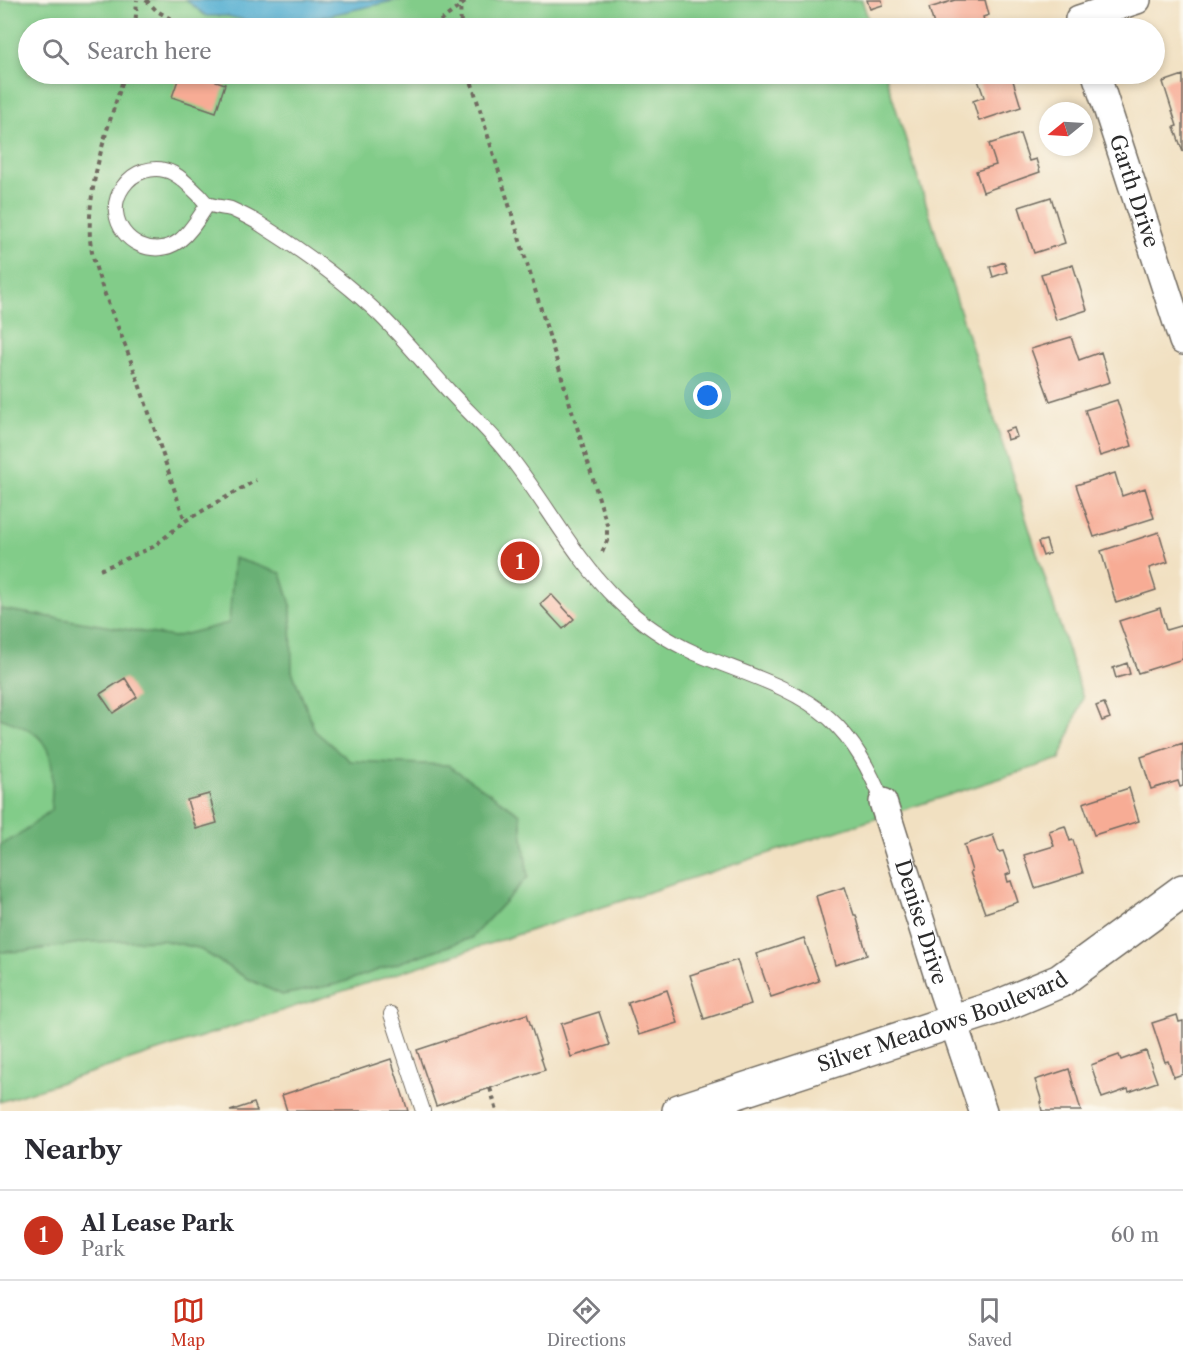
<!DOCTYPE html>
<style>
body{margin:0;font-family:"Libre Caslon Text",serif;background:#f7f7f7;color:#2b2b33}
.compass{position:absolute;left:1039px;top:102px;width:54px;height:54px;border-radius:50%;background:#fff;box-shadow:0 3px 9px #0003;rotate:252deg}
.you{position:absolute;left:708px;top:396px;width:21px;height:21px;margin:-15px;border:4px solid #fff;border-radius:50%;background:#1a73e8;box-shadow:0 0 0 9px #1a73e833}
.badge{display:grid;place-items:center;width:39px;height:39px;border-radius:50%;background:#c8321e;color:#fff;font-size:20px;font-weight:700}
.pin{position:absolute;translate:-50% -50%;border:3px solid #fff;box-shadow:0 2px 6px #0006}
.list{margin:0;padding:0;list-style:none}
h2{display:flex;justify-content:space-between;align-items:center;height:78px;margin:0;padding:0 24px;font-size:26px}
h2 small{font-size:20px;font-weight:400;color:#7c7c81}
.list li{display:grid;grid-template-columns:39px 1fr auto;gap:18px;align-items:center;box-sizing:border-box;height:90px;padding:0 24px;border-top:2px solid #e1e1e2}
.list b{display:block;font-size:22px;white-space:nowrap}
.list p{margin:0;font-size:20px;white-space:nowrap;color:#7c7c81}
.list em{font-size:20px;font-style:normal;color:#7c7c81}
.icon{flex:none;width:33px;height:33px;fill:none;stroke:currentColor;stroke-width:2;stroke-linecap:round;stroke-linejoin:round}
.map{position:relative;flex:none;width:1183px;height:1111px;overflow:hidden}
.search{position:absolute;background:#fff;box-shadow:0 3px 9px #0003;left:18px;right:18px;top:18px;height:66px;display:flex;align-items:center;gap:15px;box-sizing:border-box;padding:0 21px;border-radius:33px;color:#7c7c81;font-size:22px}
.sheet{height:168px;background:#fff}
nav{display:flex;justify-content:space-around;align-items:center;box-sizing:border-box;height:84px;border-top:2px solid #e1e1e2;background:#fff;font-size:16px;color:#7c7c81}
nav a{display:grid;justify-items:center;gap:3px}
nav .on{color:#c8321e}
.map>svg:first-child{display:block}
.green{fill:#82cc89;stroke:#567c5a;stroke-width:1.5}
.forest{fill:#69b075;stroke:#4a6e50;stroke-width:1.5}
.water{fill:#54afd1;stroke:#406d7e;stroke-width:1.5}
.building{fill:#f7ac95}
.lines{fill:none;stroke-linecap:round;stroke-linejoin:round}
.service-casing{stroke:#706a60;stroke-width:16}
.minor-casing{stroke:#706a60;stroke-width:30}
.tertiary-casing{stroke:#706a60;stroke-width:36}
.path{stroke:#706a60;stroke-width:4;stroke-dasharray:4.5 4.5;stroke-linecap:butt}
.service{stroke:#fff;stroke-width:14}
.minor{stroke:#fff;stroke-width:27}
.tertiary{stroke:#fff;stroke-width:33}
.labels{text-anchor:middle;stroke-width:5;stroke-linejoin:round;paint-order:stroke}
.street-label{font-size:21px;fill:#2b2b2b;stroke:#fbf7ec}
</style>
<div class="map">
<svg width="1183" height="1111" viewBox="0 0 1183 1111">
<rect width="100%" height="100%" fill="#fbf7ec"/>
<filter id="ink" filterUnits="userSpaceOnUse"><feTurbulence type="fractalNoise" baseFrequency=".0167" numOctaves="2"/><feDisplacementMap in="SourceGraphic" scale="12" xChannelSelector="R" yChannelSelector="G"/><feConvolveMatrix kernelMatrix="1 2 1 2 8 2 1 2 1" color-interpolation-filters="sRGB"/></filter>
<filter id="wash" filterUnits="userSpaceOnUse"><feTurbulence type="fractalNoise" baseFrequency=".008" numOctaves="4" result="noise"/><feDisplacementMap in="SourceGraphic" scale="24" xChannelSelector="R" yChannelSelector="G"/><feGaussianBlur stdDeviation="1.35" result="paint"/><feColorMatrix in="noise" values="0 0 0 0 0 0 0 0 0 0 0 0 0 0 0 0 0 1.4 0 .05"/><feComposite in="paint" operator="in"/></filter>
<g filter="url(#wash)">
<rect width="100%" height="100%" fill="#f1e0c1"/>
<path class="green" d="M0 0H862L871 28H28V74H885L1083 698 1060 759 0 1102Z"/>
<path class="forest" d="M234 558 281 573 291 605 292 671 315 731 350 761 448 765 520 814 528 877 471 938 338 984 282 995 246 978 198 948 161 940 88 942 28 951 0 952V845L19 835 51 810C52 782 59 749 31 731 22 726 10 722 0 718V609L174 637 229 623Z"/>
<path class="water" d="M186 0H397L282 26H271L227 16H206Z"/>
<g id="blocks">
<path class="building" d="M867 0H882L883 5 870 9Z
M955 0H985L989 15 983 17 986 28H952L951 27 935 28 929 8Z
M180 74H196L225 84 216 112 172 97Z
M976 74H1011L1021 107 979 121 973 101 984 97Z
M1183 75V152L1174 127 1177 126 1163 82Z
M1020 134 1029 161 1036 159 1040 172 983 192 976 171 996 165 989 144Z
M1051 197 1065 243 1034 253 1019 207Z
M1004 262 1007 272 993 277 990 267Z
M1073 265 1087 310 1056 320 1041 274Z
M1071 337 1079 360 1101 352 1110 382 1050 401 1031 349Z
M1117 400 1132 446 1100 456 1085 410Z
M1014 428 1017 437 1007 440 1005 431Z
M1115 473 1122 496 1145 488 1154 518 1094 537 1076 485Z
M1159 532 1168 562 1149 568 1156 590 1116 603 1101 551Z
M1046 540 1050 553 1043 556 1038 542Z
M551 594 574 619 563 629 540 604Z
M1160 608 1166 630 1183 625V659L1138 673 1119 621Z
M1127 663 1130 674 1116 678 1113 668Z
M125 678 137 697 113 713 100 694Z
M1104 703 1110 718 1102 721 1096 706Z
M1183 743V786L1180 787 1178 781 1151 789 1141 757Z
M1129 788 1139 821 1094 835 1083 803Z
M209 794 217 823 196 829 187 800Z
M1065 826 1070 841 1073 840 1083 873 1035 888 1024 855 1054 846 1049 831Z
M993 835 999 852 1003 851 1011 873 1006 875 1008 882 1011 881 1018 902 985 913 970 872 972 871 964 845Z
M845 887 854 915H856L867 955 835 965 816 896Z
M804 938 819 981 771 997 756 954Z
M737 960 751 1004 704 1019 690 975Z
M667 990 678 1023 639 1035 628 1003Z
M599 1012 610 1045 571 1057 561 1024Z
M527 1014 545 1070 436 1106 417 1050Z
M1177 1015 1179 1022 1183 1021V1074L1174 1077 1168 1061 1165 1062 1152 1023Z
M1146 1051 1157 1082 1129 1092 1128 1089 1102 1098 1091 1065 1119 1055 1121 1060Z
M391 1059 408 1111H287L282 1095Z
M1069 1069 1081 1111H1042L1040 1102H1042L1035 1080Z
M254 1103 257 1111H230Z"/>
</g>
</g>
<g filter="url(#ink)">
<use href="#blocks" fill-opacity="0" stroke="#706a60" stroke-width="1.5"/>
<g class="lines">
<defs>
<path id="service" d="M208 204C199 217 191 232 179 241 154 259 119 242 116 212 114 195 127 176 144 171 168 163 183 179 199 195 202 198 204 202 208 204 214 207 224 207 231 209 242 214 253 219 263 226 304 252 346 282 381 316 405 340 426 366 449 391 468 412 489 430 506 452 545 500 573 557 617 600 640 622 666 640 695 653 741 673 791 685 829 718 855 741 870 771 883 802
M391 1014 423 1111"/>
<g id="minor">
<path d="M1079 19 1137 0"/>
<path id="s1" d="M1096 74 1183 341"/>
<path id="s2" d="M883 802 943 992 983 1111"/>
</g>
<g id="tertiary">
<path id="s3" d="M679 1111 1000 1006 1060 981 1183 891"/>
</g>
</defs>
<use href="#service" class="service-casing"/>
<use href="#minor" class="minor-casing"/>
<use href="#tertiary" class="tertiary-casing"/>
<path class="path" d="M146 0 157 11 187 28
M460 0 461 28
M135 28 137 0
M414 28 439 22 468 0
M125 74C108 127 87 182 90 239 93 273 117 322 129 356 149 410 166 466 185 521
M469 74 607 525V541L601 555
M100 570 153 547 185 521 256 480
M490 1088 497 1111"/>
<use href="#service" class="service"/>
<use href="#minor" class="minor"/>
<use href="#tertiary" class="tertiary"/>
</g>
</g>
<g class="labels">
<g class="street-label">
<text dy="7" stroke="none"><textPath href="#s1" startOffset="123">Garth Drive</textPath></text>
<text dy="7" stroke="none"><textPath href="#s2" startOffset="126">Denise Drive</textPath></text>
<text dy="7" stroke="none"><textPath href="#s3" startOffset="278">Silver Meadows Boulevard</textPath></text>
</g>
</g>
</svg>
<svg class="compass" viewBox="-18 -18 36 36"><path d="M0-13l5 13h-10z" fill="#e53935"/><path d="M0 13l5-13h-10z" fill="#7c7c81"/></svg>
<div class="you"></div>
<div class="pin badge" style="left:520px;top:561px">1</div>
<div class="search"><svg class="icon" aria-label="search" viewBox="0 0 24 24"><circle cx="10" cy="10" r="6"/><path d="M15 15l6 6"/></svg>Search here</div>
</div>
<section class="sheet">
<h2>Nearby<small></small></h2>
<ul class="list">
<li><span class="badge">1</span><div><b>Al Lease Park</b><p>Park</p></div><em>60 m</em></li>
</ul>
</section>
<nav>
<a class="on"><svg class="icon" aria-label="map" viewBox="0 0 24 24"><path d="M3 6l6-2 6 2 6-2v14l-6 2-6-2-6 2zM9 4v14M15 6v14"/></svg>Map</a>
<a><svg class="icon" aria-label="directions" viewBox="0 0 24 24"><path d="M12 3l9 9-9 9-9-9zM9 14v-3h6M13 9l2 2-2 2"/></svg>Directions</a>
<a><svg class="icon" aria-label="saved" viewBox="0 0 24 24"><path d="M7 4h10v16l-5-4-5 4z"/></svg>Saved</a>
</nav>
